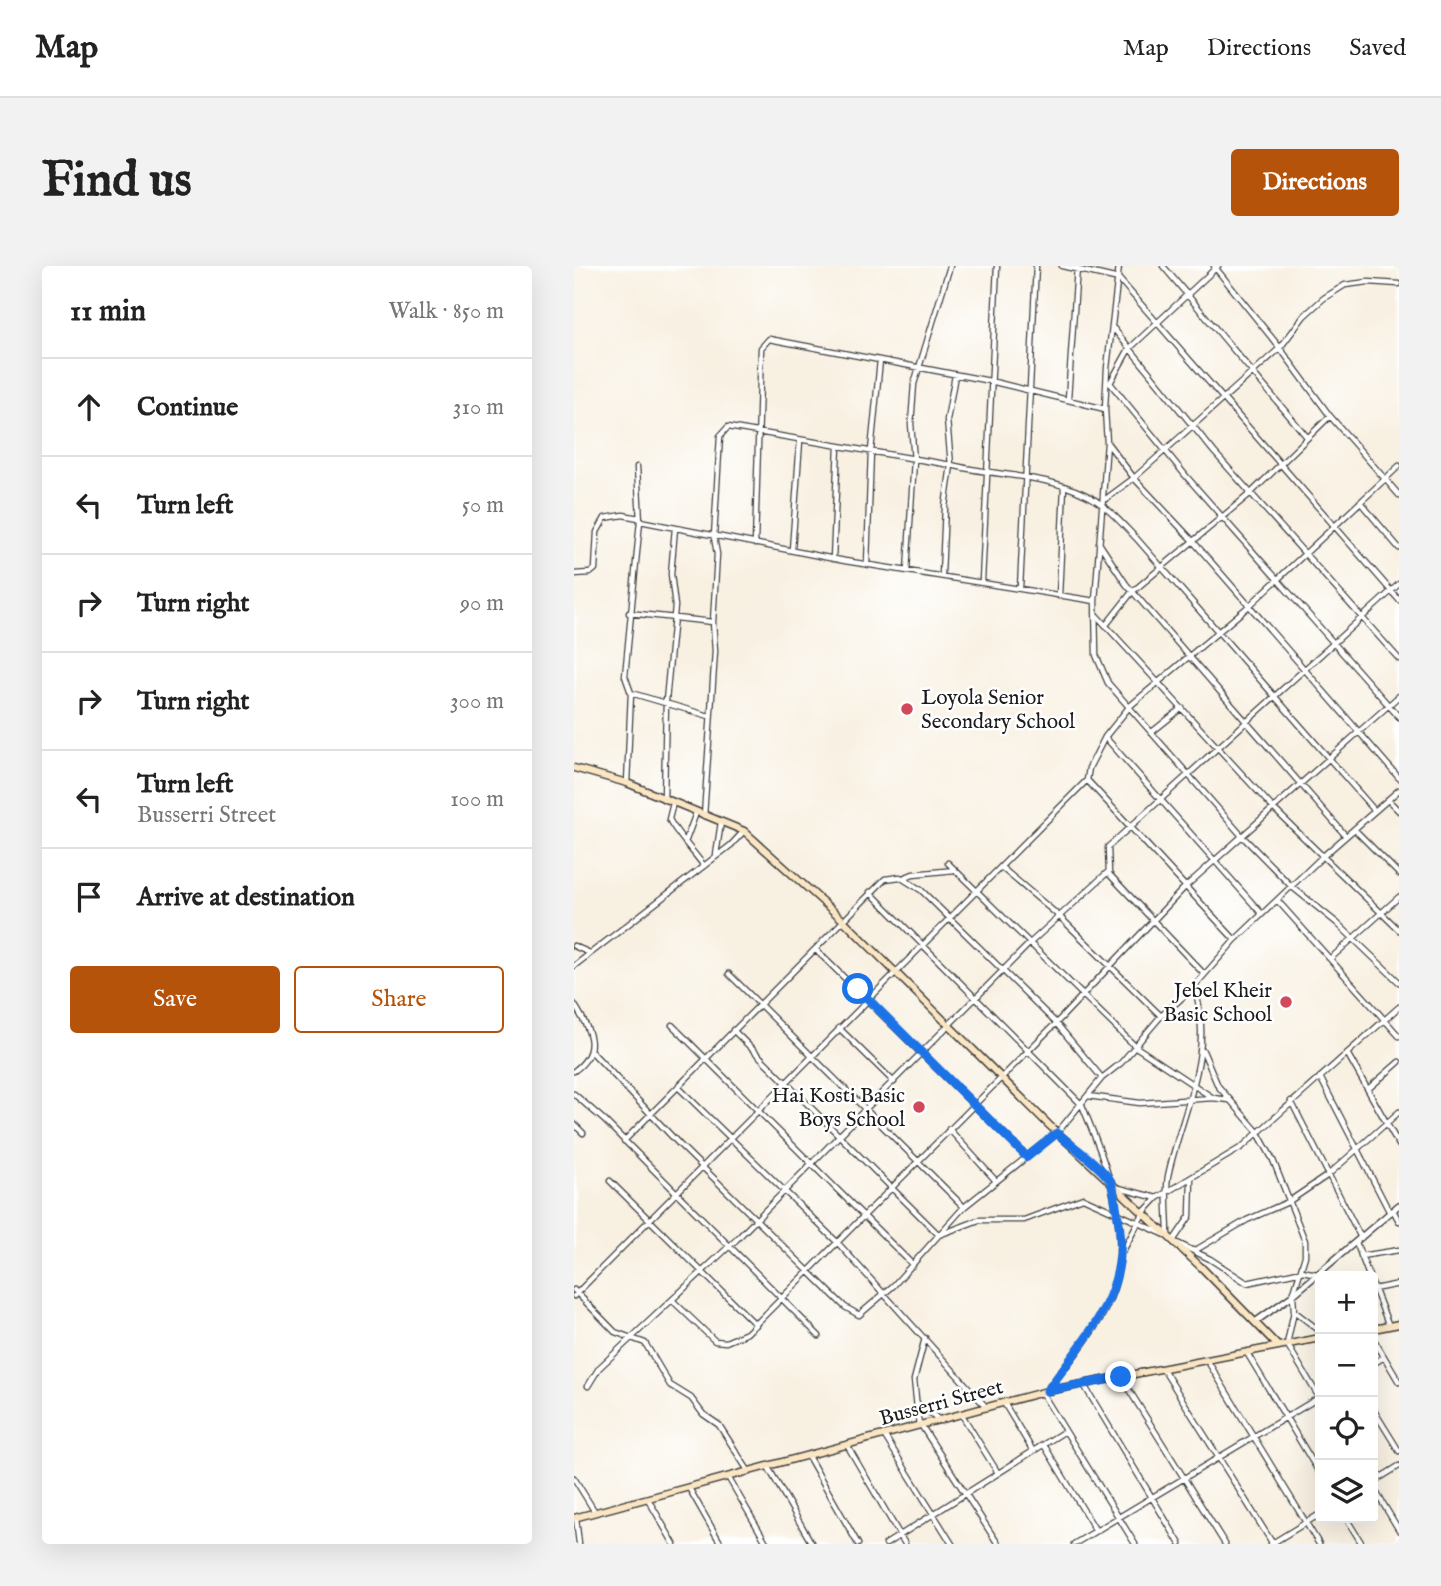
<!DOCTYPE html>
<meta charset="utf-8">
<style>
body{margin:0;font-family:"IM FELL English",serif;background:#f2f2f2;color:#222}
.controls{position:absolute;right:21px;bottom:21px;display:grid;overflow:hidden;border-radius:7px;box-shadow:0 7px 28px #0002}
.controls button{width:63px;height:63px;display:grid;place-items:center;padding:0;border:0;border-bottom:2px solid #e0e0e0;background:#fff;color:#222;font:35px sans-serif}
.stop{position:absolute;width:21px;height:21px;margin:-16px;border:5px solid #1a73e8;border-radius:50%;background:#fff}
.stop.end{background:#1a73e8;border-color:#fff;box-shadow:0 2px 7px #0008}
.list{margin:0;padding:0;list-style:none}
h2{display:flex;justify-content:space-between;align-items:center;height:91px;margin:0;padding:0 28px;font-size:30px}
h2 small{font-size:23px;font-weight:400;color:#767676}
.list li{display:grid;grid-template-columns:46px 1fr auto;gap:21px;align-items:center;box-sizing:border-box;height:98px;padding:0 28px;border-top:2px solid #e0e0e0}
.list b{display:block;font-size:26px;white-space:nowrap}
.list p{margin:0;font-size:23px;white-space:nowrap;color:#767676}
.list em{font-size:23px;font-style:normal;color:#767676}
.actions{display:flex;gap:14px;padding:21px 28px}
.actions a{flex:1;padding:16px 0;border:2px solid #b45309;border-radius:7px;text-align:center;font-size:24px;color:#b45309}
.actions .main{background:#b45309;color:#fff}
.icon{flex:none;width:38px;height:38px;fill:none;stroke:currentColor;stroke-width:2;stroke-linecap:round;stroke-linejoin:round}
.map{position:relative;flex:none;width:825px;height:1278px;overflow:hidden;border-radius:7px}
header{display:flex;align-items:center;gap:42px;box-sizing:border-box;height:98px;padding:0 35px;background:#fff;border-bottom:2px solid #e0e0e0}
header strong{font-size:33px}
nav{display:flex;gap:38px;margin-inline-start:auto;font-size:24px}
.intro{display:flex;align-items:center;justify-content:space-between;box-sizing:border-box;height:168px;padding:0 42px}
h1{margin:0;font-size:49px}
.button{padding:18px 32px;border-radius:7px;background:#b45309;color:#fff;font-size:24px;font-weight:700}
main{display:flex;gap:42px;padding:0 42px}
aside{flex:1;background:#fff;border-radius:7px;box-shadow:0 7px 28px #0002}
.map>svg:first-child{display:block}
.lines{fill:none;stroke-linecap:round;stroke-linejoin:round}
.minor-casing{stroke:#3d3c3a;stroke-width:7}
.tertiary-casing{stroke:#3d3c3a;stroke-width:8}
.secondary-casing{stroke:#3d3c3a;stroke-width:9}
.minor{stroke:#fff;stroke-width:4.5}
.tertiary{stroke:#fff;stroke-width:5}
.secondary{stroke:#fbe6c4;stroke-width:6}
.route{stroke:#1a73e8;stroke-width:9}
.poi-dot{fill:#d1495b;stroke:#fff;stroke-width:2.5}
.labels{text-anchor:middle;stroke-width:5;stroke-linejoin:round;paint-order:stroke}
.poi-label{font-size:21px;fill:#1c1c1c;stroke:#fff;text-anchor:end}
.street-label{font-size:21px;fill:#1c1c1c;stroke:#fff}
</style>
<header>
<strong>Map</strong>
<nav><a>Map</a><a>Directions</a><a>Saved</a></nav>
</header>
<div class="intro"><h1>Find us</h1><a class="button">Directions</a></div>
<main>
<aside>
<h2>11 min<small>Walk · 850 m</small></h2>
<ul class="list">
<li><svg class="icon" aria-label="ahead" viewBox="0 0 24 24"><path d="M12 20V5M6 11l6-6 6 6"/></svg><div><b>Continue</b></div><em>310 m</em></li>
<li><svg class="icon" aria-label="left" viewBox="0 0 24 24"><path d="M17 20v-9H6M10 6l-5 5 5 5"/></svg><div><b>Turn left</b></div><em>50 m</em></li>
<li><svg class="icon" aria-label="right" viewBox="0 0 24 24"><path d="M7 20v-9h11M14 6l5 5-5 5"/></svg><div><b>Turn right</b></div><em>90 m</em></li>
<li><svg class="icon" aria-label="right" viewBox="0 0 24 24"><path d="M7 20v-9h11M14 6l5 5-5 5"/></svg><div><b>Turn right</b></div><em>300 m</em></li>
<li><svg class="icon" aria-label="left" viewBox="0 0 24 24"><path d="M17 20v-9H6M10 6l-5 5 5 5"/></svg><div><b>Turn left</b><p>Busserri Street</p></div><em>100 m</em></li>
<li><svg class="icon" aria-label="arrive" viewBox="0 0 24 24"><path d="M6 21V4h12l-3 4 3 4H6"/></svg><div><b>Arrive at destination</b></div></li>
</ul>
<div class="actions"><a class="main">Save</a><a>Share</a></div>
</aside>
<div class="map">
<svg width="825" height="1278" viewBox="0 0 825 1278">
<rect width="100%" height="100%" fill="#fff"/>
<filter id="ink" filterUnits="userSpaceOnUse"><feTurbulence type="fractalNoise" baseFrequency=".0143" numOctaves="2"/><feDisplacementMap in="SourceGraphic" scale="14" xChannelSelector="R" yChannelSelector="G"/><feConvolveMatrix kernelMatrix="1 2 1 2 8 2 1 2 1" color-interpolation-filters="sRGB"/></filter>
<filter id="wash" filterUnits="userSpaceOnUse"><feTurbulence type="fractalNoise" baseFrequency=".00686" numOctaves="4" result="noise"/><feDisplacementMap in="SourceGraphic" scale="28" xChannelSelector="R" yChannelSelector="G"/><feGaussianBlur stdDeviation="1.57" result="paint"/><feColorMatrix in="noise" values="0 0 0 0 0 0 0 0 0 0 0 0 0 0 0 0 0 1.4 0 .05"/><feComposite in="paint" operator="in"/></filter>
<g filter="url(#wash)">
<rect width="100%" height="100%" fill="#f8f0e1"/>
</g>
<g filter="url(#ink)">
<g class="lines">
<defs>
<path id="minor" d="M488 0 545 13 825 334
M589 0 733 171
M640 0 706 82 756 150 825 229
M540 63 640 186 825 393
M536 117 612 210 825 451
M536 117 555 83 644 0
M494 133 503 1
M534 178 560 212 618 274 825 512
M529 235 560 212 706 82 730 50 750 32 771 19 794 16 825 18
M786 236 825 282
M66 255 271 295 521 335 533 177 531 143 533 102 545 0
M525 277 552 318 772 570
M181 278 187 82 195 73 416 115 531 143
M218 284 226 175
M259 293 264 180
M293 298 297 185 306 94
M333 305 340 194 337 158 340 118 376 0
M0 308 16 307 21 303 23 266 31 252 49 249 65 252
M368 309 371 241 377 199 373 154 381 109
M408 315 423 0
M446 322 462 0
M485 330 490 221
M521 335 522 389 534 417 668 570 717 620 763 657 825 716
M55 347 139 356
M523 350 700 543 825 664
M532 359 558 326 677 227 756 150
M57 427 135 450
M578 466 608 442
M531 471 515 502 513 514 661 674
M53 517 57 427 51 410 66 255 63 201
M90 534 92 435 101 340 97 308 101 262
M814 534 825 545
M99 537 95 553C101 566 120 586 130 600
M130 550 141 385 139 356 143 288 140 271 146 170 154 161 377 199C420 210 469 208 510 228 531 237 547 257 563 273L801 545
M780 563 825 608
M112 574 122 547
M142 589 147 556
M374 597 562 781 639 832
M428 602 485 650 587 750
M329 612 339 608 381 604
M296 626 508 839C535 905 565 978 530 1046 515 1074 492 1099 473 1125
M703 634 825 770
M688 648 531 471 556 440 675 340 825 200
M0 680 16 687
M242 684 453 891
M756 693 825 631
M0 700 157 579 170 565
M155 708 390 941
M630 708 535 608 534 581 825 318
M0 738C16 763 28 785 0 805
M98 759 339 999
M265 762 320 816
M159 764 365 969 405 954H450L509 932 594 970C594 951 591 930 594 910 608 844 642 788 620 720
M629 785 644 820 683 865 699 894 731 975V990L719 1029 720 1045 713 1078 746 1133
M18 786 106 879 271 1041 285 1049 319 1020 390 941 483 867 528 812 547 797 587 750 617 724 661 674 747 592 825 524
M773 787 825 879
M746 811 816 947
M104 821 263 976 413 1142
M794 823 825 796
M0 828 30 854 245 1070
M514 830 566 837 639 832 655 834
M717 835 787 972
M0 858 9 867
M375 863 422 915
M50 875 311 613 326 611 347 624 482 757 528 812
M617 912 616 950 599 975 636 993 673 1017 728 1005 743 1008 746 1014
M36 915 182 1059
M545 922 583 932
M819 944 825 955
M782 976 795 1010
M549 985 570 946 583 932 668 881 825 741
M620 985 673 954 714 936 754 909 825 846
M787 990 825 984
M799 1019 815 1060
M800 1023 825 1018
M0 1024 41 1066 71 1077 96 1119 117 1132 129 1148 145 1159 175 1206
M0 1030 513 514
M99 1035 141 1075 152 1076 173 1067 487 752 611 621 825 430
M720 1045 746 1065
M799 1072 825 1116
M673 1087 746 1208
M633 1094 745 1278
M799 1098 810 1091
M589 1103 699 1278
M547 1111 651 1278
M510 1119 606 1278
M14 1120 25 1102 162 974 457 676 534 606
M468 1127 561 1278
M343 1137 367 1155
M430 1137 459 1185
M799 1143 825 1185
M388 1149 424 1207
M347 1159 424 1278
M345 1160 340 1114 351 1072
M310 1169 378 1278
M273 1179 331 1278
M470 1179 522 1265
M234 1190 284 1278
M194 1201 238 1278
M154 1211 193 1278
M0 1212 21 1246
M799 1216 825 1200
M799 1221 825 1264
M115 1222 147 1278
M74 1233 100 1278
M2 1252 5 1278
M772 1252 788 1278
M312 1278 491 1165
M500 1278 746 1131
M697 1278 746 1248"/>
<path id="tertiary" d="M681 1056 719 1029 825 939"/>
<path id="secondary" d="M0 502 53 517 170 565 269 654 475 859 629 1003 704 1080
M799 1063 825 1058
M0 1252 473 1125 746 1072"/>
</defs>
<use href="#minor" class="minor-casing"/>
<use href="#tertiary" class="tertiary-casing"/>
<use href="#secondary" class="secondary-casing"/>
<use href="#minor" class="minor"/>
<use href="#tertiary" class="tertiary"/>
<use href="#secondary" class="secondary"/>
</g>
</g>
<g class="lines" filter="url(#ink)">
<path class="route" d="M284 723 453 891 483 867C499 881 524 897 536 914 541 922 541 937 543 946 560 1022 514 1068 473 1125L547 1111"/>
</g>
<g class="poi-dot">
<circle cx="333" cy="443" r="7"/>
<circle cx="712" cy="736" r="7"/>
<circle cx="345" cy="841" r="7"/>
</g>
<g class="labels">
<g class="poi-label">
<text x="347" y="438" text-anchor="start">Loyola Senior<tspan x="347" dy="24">Secondary School</tspan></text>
<text x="698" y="731">Jebel Kheir<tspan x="698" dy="24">Basic School</tspan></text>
<text x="331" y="836">Hai Kosti Basic<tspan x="331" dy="24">Boys School</tspan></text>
</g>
<g class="street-label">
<text transform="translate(367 1136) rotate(-15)" y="7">Busserri Street</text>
</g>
</g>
</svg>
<div class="controls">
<button>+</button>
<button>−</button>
<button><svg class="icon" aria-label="locate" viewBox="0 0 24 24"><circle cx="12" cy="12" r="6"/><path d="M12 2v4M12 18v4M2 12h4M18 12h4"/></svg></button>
<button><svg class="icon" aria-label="layers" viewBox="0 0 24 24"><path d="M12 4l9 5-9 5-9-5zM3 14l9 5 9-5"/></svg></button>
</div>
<div class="stop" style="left:284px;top:723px"></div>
<div class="stop end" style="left:547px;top:1111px"></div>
</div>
</main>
